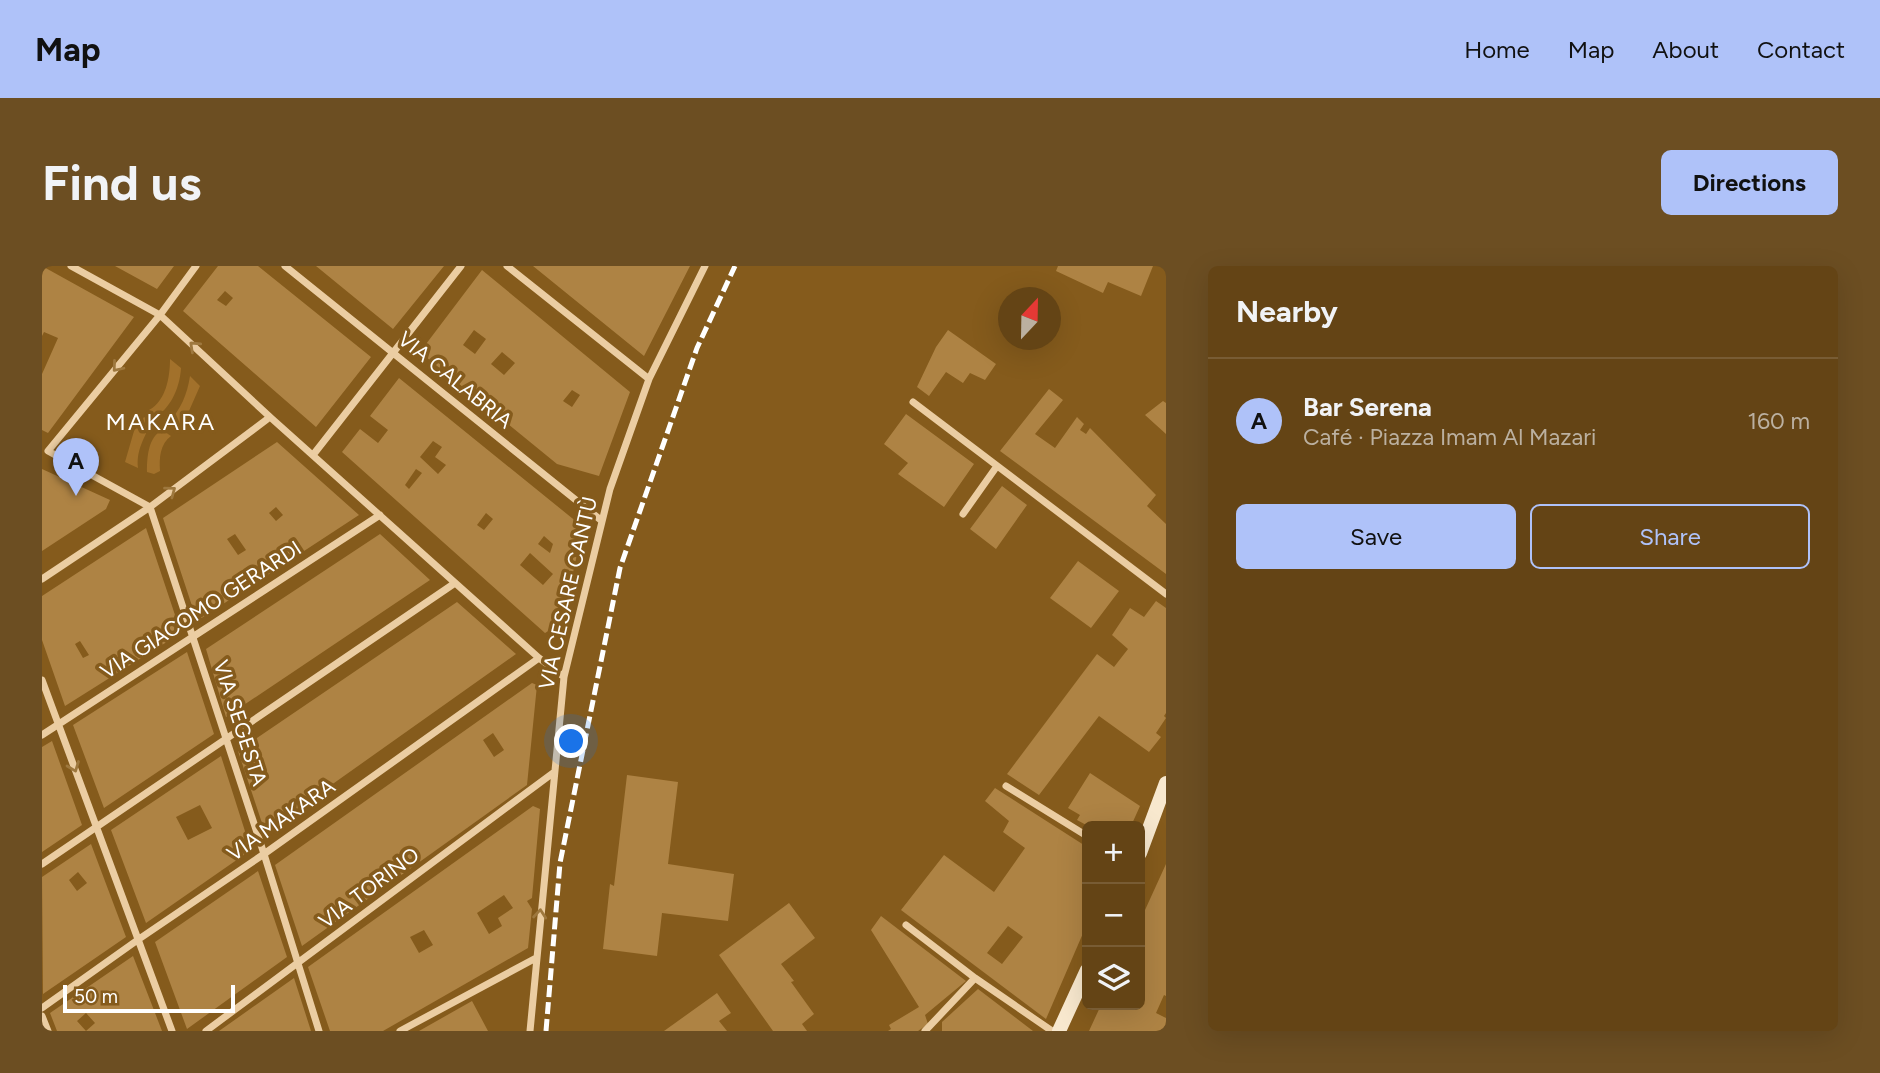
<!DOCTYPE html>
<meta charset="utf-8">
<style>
body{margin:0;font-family:Figtree,sans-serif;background:#6c4e22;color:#f1f3f6}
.controls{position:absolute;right:21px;bottom:21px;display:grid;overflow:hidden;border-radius:10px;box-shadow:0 7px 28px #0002}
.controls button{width:63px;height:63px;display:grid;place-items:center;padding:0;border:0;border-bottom:2px solid #785c34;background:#644415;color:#f1f3f6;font:35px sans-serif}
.compass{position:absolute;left:956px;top:21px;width:63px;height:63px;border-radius:50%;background:#644415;box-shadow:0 7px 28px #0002;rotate:22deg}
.scale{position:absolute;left:21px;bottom:18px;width:172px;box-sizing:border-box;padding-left:7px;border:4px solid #fff;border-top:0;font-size:19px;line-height:24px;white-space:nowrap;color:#fff;-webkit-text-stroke:5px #855b1c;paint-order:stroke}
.you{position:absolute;left:530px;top:476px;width:24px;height:24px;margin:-18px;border:5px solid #fff;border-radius:50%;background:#1a73e8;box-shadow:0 0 0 10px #1a73e833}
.badge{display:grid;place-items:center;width:46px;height:46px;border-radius:50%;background:#afc2f9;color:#111;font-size:23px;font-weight:700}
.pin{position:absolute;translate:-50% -58px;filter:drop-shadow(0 2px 4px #0008)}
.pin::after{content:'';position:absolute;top:37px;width:24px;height:21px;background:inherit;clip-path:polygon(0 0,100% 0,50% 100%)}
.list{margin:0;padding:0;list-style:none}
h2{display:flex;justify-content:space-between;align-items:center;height:91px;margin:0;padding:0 28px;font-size:30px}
h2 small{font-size:23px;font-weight:400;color:#bbb0a0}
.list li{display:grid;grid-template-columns:46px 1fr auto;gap:21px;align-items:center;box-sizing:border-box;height:126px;padding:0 28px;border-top:2px solid #785c34}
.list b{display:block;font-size:26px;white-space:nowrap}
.list p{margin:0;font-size:23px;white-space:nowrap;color:#bbb0a0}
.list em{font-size:23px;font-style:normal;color:#bbb0a0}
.actions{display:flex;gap:14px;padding:21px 28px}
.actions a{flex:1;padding:16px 0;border:2px solid #afc2f9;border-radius:10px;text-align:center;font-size:24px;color:#afc2f9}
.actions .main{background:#afc2f9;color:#111}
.icon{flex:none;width:38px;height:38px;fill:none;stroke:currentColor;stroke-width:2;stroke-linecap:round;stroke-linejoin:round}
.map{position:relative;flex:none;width:1124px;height:765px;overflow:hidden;border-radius:10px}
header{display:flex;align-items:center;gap:42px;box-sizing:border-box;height:98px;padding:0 35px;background:#afc2f9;color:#111}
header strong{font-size:33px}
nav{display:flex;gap:38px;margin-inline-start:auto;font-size:24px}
.intro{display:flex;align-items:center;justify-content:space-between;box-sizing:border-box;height:168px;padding:0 42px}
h1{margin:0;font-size:49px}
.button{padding:18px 32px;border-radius:10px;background:#afc2f9;color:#111;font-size:24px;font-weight:700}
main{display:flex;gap:42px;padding:0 42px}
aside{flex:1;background:#644415;border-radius:10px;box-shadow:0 7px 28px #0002}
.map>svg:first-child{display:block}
.green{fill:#a2712b}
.building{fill:#ae8344;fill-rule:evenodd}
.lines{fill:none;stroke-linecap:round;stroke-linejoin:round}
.street{stroke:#ebcda2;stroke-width:7}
.secondary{stroke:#f8e8ce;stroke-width:14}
.rail{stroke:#fff;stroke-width:5;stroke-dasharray:12 5;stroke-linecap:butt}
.oneway{stroke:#9e783e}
.labels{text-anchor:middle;stroke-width:7;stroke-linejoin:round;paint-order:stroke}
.street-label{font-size:21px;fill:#fff;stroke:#855b1c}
.quarter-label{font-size:24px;letter-spacing:2px;fill:#fff;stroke:#855b1c}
</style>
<header>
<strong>Map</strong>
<nav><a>Home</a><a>Map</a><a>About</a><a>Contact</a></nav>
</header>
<div class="intro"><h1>Find us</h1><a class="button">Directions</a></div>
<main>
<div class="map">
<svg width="1124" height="765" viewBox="0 0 1124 765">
<rect width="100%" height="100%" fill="#855b1c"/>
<path class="green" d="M128 93 139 102C138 120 130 140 115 150L107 144C124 135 128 111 128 93Z
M148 110 158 120 143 154 135 163 126 157C139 143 145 129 148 110Z
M102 151 109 156C103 172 94 183 96 202L83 196 92 165Z
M120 164 129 170C118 178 117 192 118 205L112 208 105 206C105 191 106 172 120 164Z"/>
<path class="building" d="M0 0 92 51 6 167 0 164V108L16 72 2 66 0 70Z
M73 0H132L115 23Z
M176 0H216L329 91 274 161 141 45ZM183 25 191 32 184 40 175 34Z
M274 0H402L351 63Z
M491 0H648L602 90Z
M1016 0H1111L1099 30 1066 16 1061 27 1014 5Z
M440 4 588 126 557 210 515 198 378 86ZM432 64 444 73 433 88 421 79ZM460 86 473 97 462 109 449 98ZM530 124 538 129 530 141 521 135Z
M906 64 954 98 943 114 928 107 921 117 904 106 887 130 875 121 894 81Z
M357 112 541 261 520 357 503 367 300 186 318 163 336 177 346 164 328 150ZM391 175 400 181 393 191 404 199 396 208 378 191ZM374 203 380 207 367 223 363 219ZM444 247 451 253 442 264 435 259ZM502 270 511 278 508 287 496 278ZM488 287 511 308 501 319 478 299Z
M1007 123 1021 134 993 168 1013 182 1035 151 1042 158 1038 164 1044 168 1048 162 1114 229 1105 240 1124 258V308L958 185Z
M1121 135 1124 137V168L1103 149Z
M864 148 932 198 902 241 856 208 866 197 842 178Z
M235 176 317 249 155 355 121 252ZM234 241 241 249 234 255 227 247ZM193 268 204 284 196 289 185 273Z
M0 203 68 234 64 243 0 285Z
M960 220 985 239 954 283 928 263Z
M104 262 139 367 23 440 0 374V330ZM38 375 47 389 41 392 33 378Z
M338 268 388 314 184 451 164 383Z
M1036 295 1077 325 1049 362 1008 332Z
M1114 335 1124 342V447L1122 450 1124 452 1114 467 1119 471 1107 486 1057 450 997 529 965 508 1055 388 1072 401 1086 383 1070 369 1088 342 1102 351Z
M415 336 474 388 223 566 196 485Z
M145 386 172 468 62 542 31 459Z
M490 417 495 419 485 519 260 680 233 599ZM451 467 462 484 452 491 441 474Z
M10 475 40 559 0 586V481Z
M179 490 209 584 104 657 69 564ZM158 539 170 562 146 574 134 551Z
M1048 507 1098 540 1089 560H1046L1035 554 1038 549 1026 542Z
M585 509 636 516 626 598 692 608 686 655 620 647 615 690 561 683 568 618 572 620Z
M953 522 1045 581V658L1004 753 859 644 902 589 952 626 983 582 961 566 967 555 943 535ZM966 660 981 671 960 698 945 687Z
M491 540 498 543 490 632 485 635 490 643 486 682 341 765H288L266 701ZM462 629 471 642 456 652 460 660 447 668 435 647ZM382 664 391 679 377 687 368 671Z
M49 578 84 671 1 728 0 611ZM36 606 45 617 35 625 27 614Z
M1124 598V730L1122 729 1114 747 1124 752V765H1047L1059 739H1098V655Z
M216 605 245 691 145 763 113 676Z
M747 637 773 672 739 698 752 715 749 716 772 748 760 758 765 765H731L677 689Z
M839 650 924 715 883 749 886 758 876 765H846L849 763 847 759 877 741 829 664Z
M91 690 120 765H15L8 747ZM44 747 53 757 44 765 35 755Z
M252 712 269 765H177Z
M936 723 991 765H900V756Z
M675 727 689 747 677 755 685 765H622Z
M430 735 446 765H377Z"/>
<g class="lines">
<path class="street" d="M29 0 118 49 228 151 108 241 6 185 118 49 154 0
M243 0 560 255
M465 0 607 113
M871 136 1124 328
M228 151 497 392 522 411
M271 189 419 0
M921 248 955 200
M0 313 108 241 222 588 277 765
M0 414 130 765
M0 469 338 249
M964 520 1045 570
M0 598 413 317
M864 659 933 712 1010 765
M0 742 97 673 222 588 497 392
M0 750 6 765
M164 765 511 507
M358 765 494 692
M488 765 522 411 568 223 607 113 663 0
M883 765 933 712"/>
<path class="secondary" d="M1098 587 1124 517
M1017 765 1045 704"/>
<path class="rail" d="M504 765 518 597 578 302 655 82 693 0"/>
</g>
<defs><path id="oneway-chevron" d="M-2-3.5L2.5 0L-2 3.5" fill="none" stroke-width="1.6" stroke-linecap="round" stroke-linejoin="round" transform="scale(1.75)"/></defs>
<g class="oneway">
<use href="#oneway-chevron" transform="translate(152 80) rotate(-137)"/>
<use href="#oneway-chevron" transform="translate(75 101) rotate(130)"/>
<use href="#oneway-chevron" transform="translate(129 225) rotate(-37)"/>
<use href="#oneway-chevron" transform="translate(32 501) rotate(69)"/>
<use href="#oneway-chevron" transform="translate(498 648) rotate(-85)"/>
</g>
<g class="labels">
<g class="street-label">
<text transform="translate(413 114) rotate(39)" y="7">VIA CALABRIA</text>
<text transform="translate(526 327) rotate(-77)" y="7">VIA CESARE CANTÙ</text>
<text transform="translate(159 344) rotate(-33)" y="7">VIA GIACOMO GERARDI</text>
<text transform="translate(198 457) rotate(72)" y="7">VIA SEGESTA</text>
<text transform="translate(239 554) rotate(-35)" y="7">VIA MAKARA</text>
<text transform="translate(327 622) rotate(-37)" y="7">VIA TORINO</text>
</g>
<g class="quarter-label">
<text x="119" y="164">MAKARA</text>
</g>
</g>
</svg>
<div class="controls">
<button>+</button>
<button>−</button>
<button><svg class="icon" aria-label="layers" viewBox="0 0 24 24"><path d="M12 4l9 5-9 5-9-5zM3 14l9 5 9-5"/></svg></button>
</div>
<svg class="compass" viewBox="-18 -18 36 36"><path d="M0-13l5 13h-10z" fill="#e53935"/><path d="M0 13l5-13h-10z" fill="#bbb0a0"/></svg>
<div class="scale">50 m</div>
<div class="you"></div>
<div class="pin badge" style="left:34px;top:230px">A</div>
</div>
<aside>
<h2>Nearby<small></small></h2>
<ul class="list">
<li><span class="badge">A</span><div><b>Bar Serena</b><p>Café · Piazza Imam Al Mazari</p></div><em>160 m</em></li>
</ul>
<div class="actions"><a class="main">Save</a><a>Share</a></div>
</aside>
</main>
